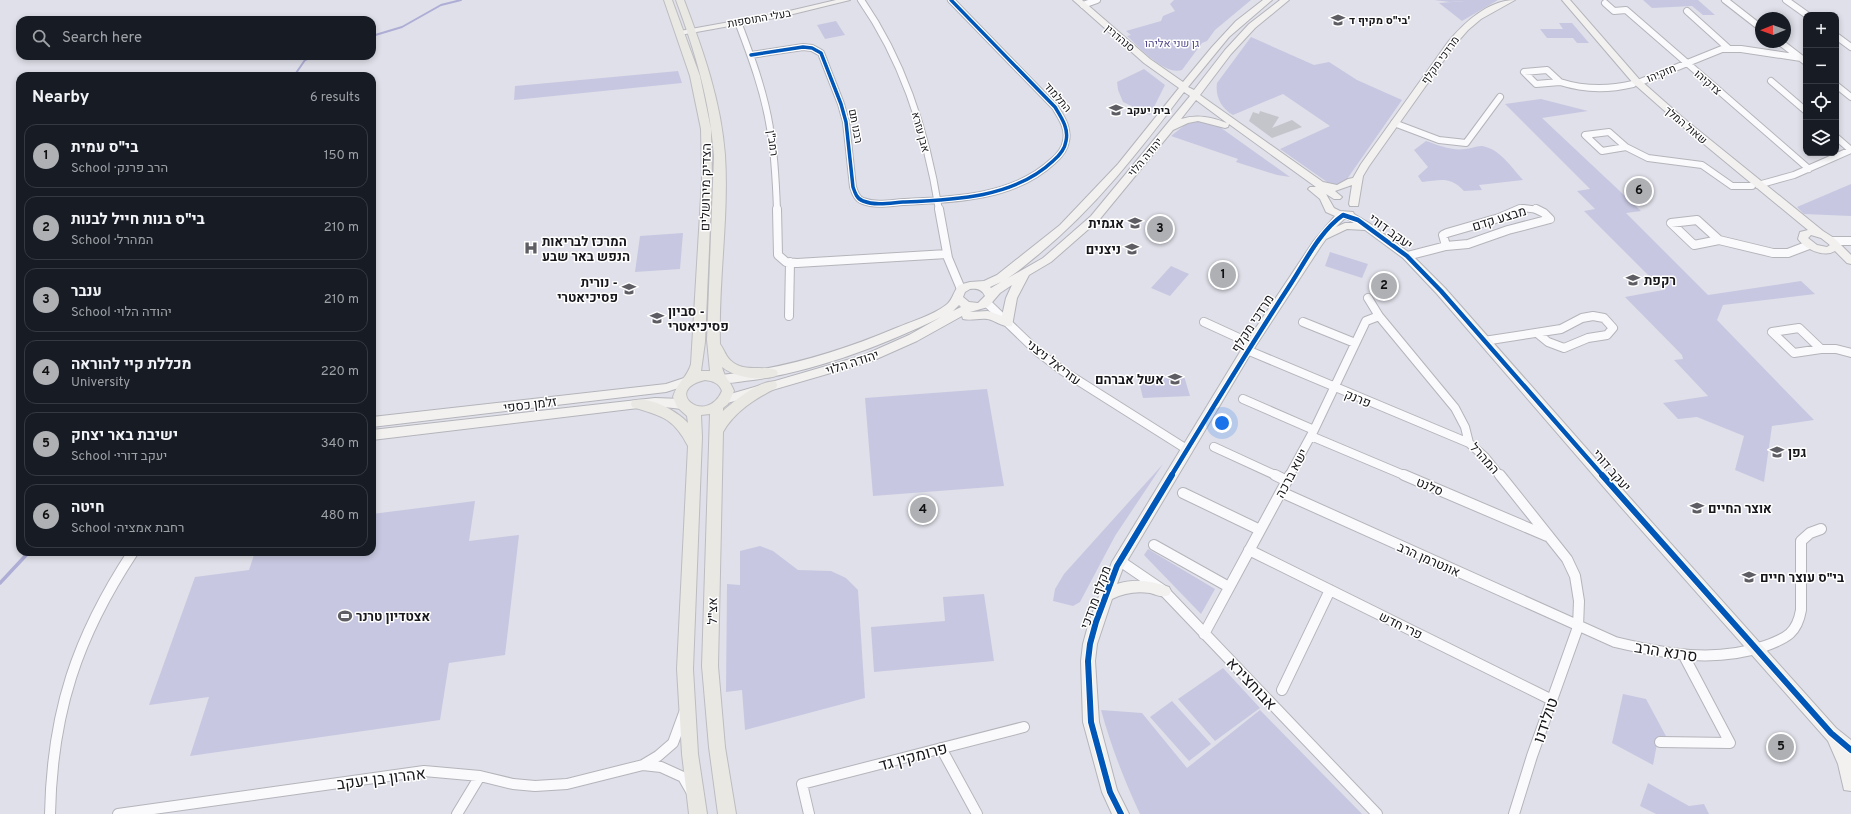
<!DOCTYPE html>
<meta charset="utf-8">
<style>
body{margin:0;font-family:Overpass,Heebo,sans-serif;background:#20242c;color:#f1f3f6}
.controls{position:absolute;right:12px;top:12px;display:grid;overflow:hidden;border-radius:8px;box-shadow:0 2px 6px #0003}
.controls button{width:36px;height:36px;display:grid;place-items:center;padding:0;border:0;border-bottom:1px solid #363941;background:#171b24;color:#f1f3f6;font:20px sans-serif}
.compass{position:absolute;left:1755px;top:12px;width:36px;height:36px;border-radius:50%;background:#171b24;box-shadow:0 2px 6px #0003;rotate:269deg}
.you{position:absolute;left:1222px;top:423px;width:14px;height:14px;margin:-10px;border:3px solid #fff;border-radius:50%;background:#1a73e8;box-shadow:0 0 0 6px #1a73e833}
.badge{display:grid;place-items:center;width:26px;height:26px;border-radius:50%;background:#aeb0b4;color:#111;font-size:13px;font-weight:700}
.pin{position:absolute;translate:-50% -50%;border:2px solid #fff;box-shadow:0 1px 4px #0006}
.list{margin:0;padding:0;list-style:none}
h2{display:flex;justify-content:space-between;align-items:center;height:52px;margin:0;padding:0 16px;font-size:17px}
h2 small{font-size:13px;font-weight:400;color:#9ea1a6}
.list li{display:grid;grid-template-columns:26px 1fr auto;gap:12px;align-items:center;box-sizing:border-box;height:64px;margin:0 8px 8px;padding:0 8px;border:1px solid #363941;border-radius:12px}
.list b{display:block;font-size:15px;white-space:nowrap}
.list p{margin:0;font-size:13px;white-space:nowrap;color:#9ea1a6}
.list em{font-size:13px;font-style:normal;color:#9ea1a6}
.icon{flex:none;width:22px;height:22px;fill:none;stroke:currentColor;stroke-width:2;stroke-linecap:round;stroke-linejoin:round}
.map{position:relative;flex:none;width:1851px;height:814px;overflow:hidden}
.search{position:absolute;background:#171b24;box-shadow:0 2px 6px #0003;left:16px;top:16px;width:360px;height:44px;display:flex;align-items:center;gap:10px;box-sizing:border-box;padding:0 14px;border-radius:12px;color:#9ea1a6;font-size:15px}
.panel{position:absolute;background:#171b24;box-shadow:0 2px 6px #0003;left:16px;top:72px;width:360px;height:484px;border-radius:12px}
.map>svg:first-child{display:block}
.green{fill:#c7c7e1}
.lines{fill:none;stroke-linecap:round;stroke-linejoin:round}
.stream-far1{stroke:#aeadd5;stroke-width:2}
.stream{stroke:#aeadd5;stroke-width:3.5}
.building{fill:#c4c4cb}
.street-far2-casing{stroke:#b4b4bb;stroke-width:8}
.street-far1-casing{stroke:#b4b4bb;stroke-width:10}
.street-casing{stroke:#b4b4bb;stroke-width:12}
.secondary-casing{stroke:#b4b4bb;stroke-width:2}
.primary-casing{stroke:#bcbcc1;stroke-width:2}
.street-far2{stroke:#fafafc;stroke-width:6}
.street-far1{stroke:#fafafc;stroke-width:8}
.street{stroke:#fafafc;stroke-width:10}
.secondary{fill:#f2f1f0;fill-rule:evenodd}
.primary{fill:#eae8e3;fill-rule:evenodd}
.cycleway-far2-casing{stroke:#fff;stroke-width:5.5}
.cycleway-far1-casing{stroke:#fff;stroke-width:7}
.cycleway-casing{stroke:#fff;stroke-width:8}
.cycleway-far2{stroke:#0057b8;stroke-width:3.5}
.cycleway-far1{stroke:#0057b8;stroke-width:4.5}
.cycleway{stroke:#0057b8;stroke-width:6}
.labels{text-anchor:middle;stroke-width:3;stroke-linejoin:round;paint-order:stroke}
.far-street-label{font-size:11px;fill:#16161b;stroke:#fff}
.far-poi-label{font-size:11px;font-weight:bold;fill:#16161b;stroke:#fff;text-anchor:start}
.far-park-label{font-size:11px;fill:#50488b;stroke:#fff}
.street-label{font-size:13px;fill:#16161b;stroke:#fff}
.poi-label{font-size:13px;font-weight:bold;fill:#16161b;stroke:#fff;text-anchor:start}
.near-street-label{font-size:16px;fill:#16161b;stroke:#fff}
</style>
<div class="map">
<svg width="1851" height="814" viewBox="0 0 1851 814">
<rect width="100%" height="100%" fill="#e0e0ea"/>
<path class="green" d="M1174 0H1251L1215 30 1207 41 1202 43 1182 70C1165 76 1139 47 1127 36L1131 35 1126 31 1161 21 1163 16 1175 11 1170 4Z
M1434 0H1498L1462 21 1439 3 1465 1 1450 2Z
M1643 0H1698L1715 15H1703L1692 6 1652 8Z
M836 21 845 35 825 39 817 25Z
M1559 23H1572L1589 43H1577L1573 38H1547L1540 29H1563Z
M1251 37 1314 65 1329 62 1357 80 1402 100 1345 182 1338 186 1327 182 1280 149 1330 126 1283 94 1233 115C1221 108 1215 96 1217 83Z
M1144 69 1165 85 1150 115 1123 102 1118 90 1117 82Z
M678 71 682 83 514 100 515 86Z
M1541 99 1588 111 1542 118 1641 211 1626 213 1708 295 1801 281 1815 294 1723 305 1717 320 1814 420 1772 426 1764 482 1735 470 1744 436 1697 417 1678 419 1663 403 1708 396 1674 360 1683 359 1682 355 1625 297 1663 290 1584 211 1595 209 1577 191 1590 189 1505 104Z
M1202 121 1217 125 1290 177 1277 175 1236 162 1238 159 1171 136 1186 124Z
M1426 141C1438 145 1452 151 1465 149 1472 149 1479 144 1486 147 1501 151 1513 169 1523 180L1479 185 1482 190 1464 191C1450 176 1441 180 1422 182L1418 176 1428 167 1414 150Z
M1851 184V216L1804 214 1797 207Z
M683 233 680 269 635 272 640 236Z
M1330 252 1368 264 1362 278 1325 266Z
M1171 266 1189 274 1170 296 1151 288Z
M1184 376 1190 396 1143 398 1138 378Z
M987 389 1004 486 873 496 865 398Z
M1163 464 1115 536 1080 602 1073 606 1053 601 1055 589 1064 574Z
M475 501 469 541 519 535 505 655 449 663 440 720 190 756 209 697 149 705 195 577 249 570 255 552H372V514Z
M760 546 773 551 798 570 831 571 846 578 858 590 865 698 745 730 742 690 726 692 727 584 740 585V551Z
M1148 549 1215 589 1201 614 1144 555Z
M984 594 994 661 874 672 871 627 945 621 943 597Z
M1223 668 1260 708 1215 741 1178 699Z
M1623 694 1646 699 1667 738 1658 739 1653 765 1612 743Z
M1172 701 1211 744 1189 761 1150 717Z
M1101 710 1142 713 1187 768 1260 710 1362 814H1140C1124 780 1111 746 1101 710Z
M1648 783 1689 806 1704 804 1709 814H1656L1640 806Z"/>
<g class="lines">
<path class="stream-far1" d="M372 36 402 27 441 5 461 0
M294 76 305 60 314 56"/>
<path class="stream" d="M0 583 29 552"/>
</g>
<path class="building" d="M1260 111 1279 117 1272 128 1292 120 1302 127 1272 138 1249 121 1253 112 1259 114Z"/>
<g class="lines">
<defs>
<path id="street-far2" d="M861 0C905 63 927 135 939 210
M1725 0 1761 28
M1786 0 1807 15
M1605 3 1614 11 1626 10 1809 169
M1083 5 1097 0
M1687 11 1728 48
M738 22C751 56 764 91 770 128 775 155 776 182 777 210
M1836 36 1851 47
M1780 42 1806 62
M751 55 803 47 812 48 821 53 841 104 846 122 853 187C855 193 857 199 863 201 876 206 890 203 903 202 953 200 1014 198 1053 161 1059 156 1065 148 1066 141 1069 128 1061 117 1055 107L951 0
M1547 70 1560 82 1536 84 1524 72Z
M1771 81 1806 111
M1560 82C1585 90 1608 90 1633 84
M1638 83 1722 49H1741L1801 58
M1836 85 1851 97
M1394 123 1439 140 1466 143 1500 97
M1609 132 1626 147 1602 151 1585 135Z
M1836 137 1851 150
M1626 147 1648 158 1702 165 1732 186H1752
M1758 185 1794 175 1851 150
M1518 210 1523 208 1539 210"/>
<path id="street-far1" d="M777 209 778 255 786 262 797 263 947 254
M939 209 948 258 961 289
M1520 209 1499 218 1447 233 1443 235 1446 246 1468 244 1508 230 1550 219 1544 213 1536 209
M1697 220 1719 240 1694 245 1671 223Z
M1719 240 1773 253H1788L1809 245
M1832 241H1851
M1407 256 1446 246
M1368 298 1379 316 1455 408 1465 427 1469 443 1485 457 1500 476
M987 303 1038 352 1063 371 1188 450
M789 316 790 262
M1204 322 1252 344
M1303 322 1355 343
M1799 328 1821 349 1794 353 1772 332Z
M1484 341 1561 329 1582 318 1593 316 1604 318 1613 328 1607 335 1588 338 1564 348 1548 342 1537 333
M1821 349H1836L1851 353
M1247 350 1469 443
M1243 399 1314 430
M1311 436 1406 476
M1214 447 1277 476
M1289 476 1314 430 1366 321 1379 316"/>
<path id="street" d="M1275 475 1287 481
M1404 475 1547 536
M1500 475 1567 559 1575 576 1579 601 1578 627 1532 756 1514 814
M1281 492 1615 642C1665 654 1715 663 1765 646 1787 638 1797 633 1801 610V541L1810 533 1821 529
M1183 493 1260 530
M1154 545 1229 587
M1249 550 1552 700
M1120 561 1164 591 1377 814
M1204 634 1290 475
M1282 690 1330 590
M1660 742 1730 743 1684 656
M941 748 977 814
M643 765 661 767 683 777 691 791
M50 814C52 712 77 637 133 552
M118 814 424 771 480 776 513 784 535 786 567 784 643 765 658 756 673 743 684 713
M457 814 480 776
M809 814 802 784 1024 727"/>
<path id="secondary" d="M836 0H850L785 16 680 35 676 33 680 31 785 12Z
M1073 0H1082L1150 59 1183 82 1212 47 1236 21 1263 0H1272L1229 37 1188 87 1194 90 1225 50 1249 24 1280 0H1289L1255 28 1231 54 1200 95 1323 182 1337 185 1348 179 1353 178 1361 164 1448 42C1464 23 1488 0 1515 0L1481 19 1468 30 1454 46 1369 166 1363 176 1358 206H1350L1349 204 1352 185 1335 191 1342 197 1340 199H1334L1326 194 1334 208 1340 211 1353 212 1354 214 1369 223 1411 254 1445 288 1631 499 1836 728 1851 740V791L1844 790 1838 764 1828 741 1621 507 1437 294 1403 258 1365 230 1347 229 1326 239 1321 246 1251 353 1123 568 1117 584C1135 578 1152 581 1169 587L1171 591 1169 595C1162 598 1157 595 1150 593 1136 591 1124 593 1112 599L1097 644 1095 661 1099 722 1117 790 1129 814H1112L1102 792 1083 722 1081 661 1083 644 1089 622 1112 562 1243 347 1313 242 1335 216 1326 212 1320 199 1308 189 1310 187H1316L1229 124 1228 127 1225 128 1198 121 1188 123 1173 130 1099 220 1051 262 1029 275 1017 298 1012 326C1003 328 995 320 987 319 979 318 971 321 963 319L962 316 917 341 872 361 724 404 720 403 718 400 720 397 864 355 909 335 941 317C882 346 818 370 753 380 742 381 727 385 717 382L715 379 717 376 721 375C783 369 839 352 896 328 912 321 932 316 946 305 953 300 953 292 959 285L970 282 984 281 997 275 1060 225 1118 164 1179 88 1144 63ZM1184 92 1190 96 1091 216 1043 258 1008 278C1019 271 1029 262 1039 254 1096 207 1140 150 1184 92ZM1196 100 1227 123C1211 117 1197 114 1181 119ZM1345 218 1354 223H1345L1336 227ZM1001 282 991 288 990 287ZM1012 285 1006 298 1002 316 988 311 970 312 988 307 1000 293ZM970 289C976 288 982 289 985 296L978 303 969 302 963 297 965 292ZM959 305 961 307 953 311Z
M1562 0H1570L1639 79 1682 117 1823 231 1834 238 1851 255V264L1847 263 1835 251C1824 258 1805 249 1798 239L1800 232 1808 230 1676 121 1633 83ZM1811 235 1821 238 1830 245 1827 247 1817 245 1808 238Z
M687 377 691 378 693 381 691 384 666 392 372 427V417L666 384Z
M655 398 682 399 686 401 688 404 686 407 682 409 655 406 372 440V430Z"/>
<path id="primary" d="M664 0H672L700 76 711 129 712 180 705 342 701 371H710L707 340 714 156C710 101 695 51 676 0H684C703 50 721 101 725 155 729 218 718 281 720 344 724 349 725 355 730 360 743 373 761 365 776 370L778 373 776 376C760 381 736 378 722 367 724 377 731 382 734 391L728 404 723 408V411C733 402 762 378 776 382L777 385 776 388C755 399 735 411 723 432L718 666 725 747 736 814H718L709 747 702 666 710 414 701 415 702 437 693 669 698 754 707 814H689L682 754 677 669 688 446C673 417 661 416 632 407L631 404 632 401C649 395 677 411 688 423L687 416 677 407 673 397C678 381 687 378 691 364L702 180 701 129 690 76ZM705 380C713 381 719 383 722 391 706 427 661 390 705 380Z"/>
</defs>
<use href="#street-far2" class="street-far2-casing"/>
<use href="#street-far1" class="street-far1-casing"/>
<use href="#street" class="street-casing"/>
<use href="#secondary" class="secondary-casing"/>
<use href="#primary" class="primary-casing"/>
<use href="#street-far2" class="street-far2"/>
<use href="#street-far1" class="street-far1"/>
<use href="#street" class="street"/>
<use href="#secondary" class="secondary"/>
<use href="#primary" class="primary"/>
<defs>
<path id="cycleway-far2" d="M751 55 803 47 812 48 821 53 841 104 846 122 853 187C855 193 857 199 863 201 876 206 890 203 903 202 953 200 1014 198 1053 161 1059 156 1065 148 1066 141 1069 128 1061 117 1055 107L951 0"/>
<path id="cycleway-far1" d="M1171 476C1210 412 1249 348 1290 285 1305 262 1320 231 1343 215L1358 220 1407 256 1441 291 1603 476"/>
<path id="cycleway" d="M1602 475 1831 733 1851 750
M1121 814 1110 792 1091 722 1088 661 1090 644 1096 622 1117 566 1172 475"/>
</defs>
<use href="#cycleway-far2" class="cycleway-far2-casing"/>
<use href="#cycleway-far1" class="cycleway-far1-casing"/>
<use href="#cycleway" class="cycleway-casing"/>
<use href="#cycleway-far2" class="cycleway-far2"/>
<use href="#cycleway-far1" class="cycleway-far1"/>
<use href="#cycleway" class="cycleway"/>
</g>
<defs>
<symbol id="school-bare" viewBox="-9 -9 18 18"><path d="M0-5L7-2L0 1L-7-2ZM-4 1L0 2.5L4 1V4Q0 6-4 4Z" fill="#5d5d63" stroke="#fff" stroke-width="2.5" paint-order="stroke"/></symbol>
<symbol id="hospital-bare" viewBox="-9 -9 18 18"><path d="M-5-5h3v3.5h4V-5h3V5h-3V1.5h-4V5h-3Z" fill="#5d5d63" stroke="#fff" stroke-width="2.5" paint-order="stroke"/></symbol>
<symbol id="stadium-bare" viewBox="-9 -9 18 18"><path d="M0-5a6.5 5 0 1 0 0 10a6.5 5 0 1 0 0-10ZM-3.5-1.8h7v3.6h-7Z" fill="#5d5d63" stroke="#fff" stroke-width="2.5" paint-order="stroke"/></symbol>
</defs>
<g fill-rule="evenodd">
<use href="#school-bare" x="1328" y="10" width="20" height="20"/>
<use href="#school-bare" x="1106" y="100" width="20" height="20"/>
<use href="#school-bare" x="1125" y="213" width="20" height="20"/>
<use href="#hospital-bare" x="521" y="238" width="20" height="20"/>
<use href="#school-bare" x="1122" y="239" width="20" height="20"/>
<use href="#school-bare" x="1623" y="270" width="20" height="20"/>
<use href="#school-bare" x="619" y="279" width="20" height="20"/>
<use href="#school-bare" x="647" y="308" width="20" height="20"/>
<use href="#school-bare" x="1165" y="369" width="20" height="20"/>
<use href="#school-bare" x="1767" y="442" width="20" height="20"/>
<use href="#school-bare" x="1687" y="498" width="20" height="20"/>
<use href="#school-bare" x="1739" y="567" width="20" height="20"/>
<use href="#stadium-bare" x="335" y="606" width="20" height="20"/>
</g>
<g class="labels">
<g class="far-street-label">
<text transform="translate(759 18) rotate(-10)" y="4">בעלי התוספות</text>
<text transform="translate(1120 38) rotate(40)" y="4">סנהדרין</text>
<text transform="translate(1440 60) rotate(-54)" y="4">מרדכי מקלף</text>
<text transform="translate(1661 73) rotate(-22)" y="4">חזקיהו</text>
<text transform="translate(1708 82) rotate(41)" y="4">צדקיהו</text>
<text transform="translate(1058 97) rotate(49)" y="4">התלמוד</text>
<text transform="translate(1686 125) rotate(40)" y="4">שאול המלך</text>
<text transform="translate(856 126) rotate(79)" y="4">רבנו תם</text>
<text transform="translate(921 132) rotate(75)" y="4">אבן עזרא</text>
<text transform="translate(773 143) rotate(82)" y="4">רמב"ן</text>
<text transform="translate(1145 157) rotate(-50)" y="4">יהודה הלוי</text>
</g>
<g class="far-poi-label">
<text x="1349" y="24">בי"ס מקיף ד'</text>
<text x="1127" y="114">בית יעקב</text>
</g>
<g class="far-park-label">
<text x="1172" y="47">גן שני אליהו</text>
</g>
<g class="street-label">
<text transform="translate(705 187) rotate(-89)" y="5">הצדיק מירושלים</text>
<text transform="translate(1499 218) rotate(-17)" y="5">מבצע קדם</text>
<text transform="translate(1391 231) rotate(36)" y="5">יעקב דורי</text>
<text transform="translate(1252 323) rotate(-57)" y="5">מרדכי מקלף</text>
<text transform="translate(852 362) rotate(-18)" y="5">יהודה הלוי</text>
<text transform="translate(1054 362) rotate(38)" y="5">עזריאל ניצני</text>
<text transform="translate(1358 398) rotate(22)" y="5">פרנק</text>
<text transform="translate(530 404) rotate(-7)" y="5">זלמן כספי</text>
<text transform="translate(1485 458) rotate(48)" y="5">המהרל</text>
<text transform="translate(1612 470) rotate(49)" y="5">יעקב דורי</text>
<text transform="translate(1291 473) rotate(-62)" y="5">ישא ברכה</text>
<text transform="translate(1430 486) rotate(23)" y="5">סלנט</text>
<text transform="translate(1429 559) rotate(24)" y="5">אונטרמן הרב</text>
<text transform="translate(1095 597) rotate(-70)" y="5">מקלף מרדכי</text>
<text transform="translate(712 611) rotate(-89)" y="5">אצ"ל</text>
<text transform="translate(1401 625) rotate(26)" y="5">פרי חדש</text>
</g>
<g class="poi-label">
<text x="1124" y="228" text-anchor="end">אגמית</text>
<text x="542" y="246">המרכז לבריאות<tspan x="542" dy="15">הנפש באר שבע</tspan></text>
<text x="1121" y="254" text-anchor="end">ניצנים</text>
<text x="1644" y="285">רקפת</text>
<text x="618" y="287" text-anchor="end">נורית -<tspan x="618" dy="15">פסיכיאטרי</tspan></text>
<text x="668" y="316">סביון -<tspan x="668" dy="15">פסיכיאטרי</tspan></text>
<text x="1164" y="384" text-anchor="end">אשל אברהם</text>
<text x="1788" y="457">גפן</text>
<text x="1708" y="513">אוצר החיים</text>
<text x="1760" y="582">בי"ס עוצר חיים</text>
<text x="356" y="621">אצטדיון טרנר</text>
</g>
<g class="near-street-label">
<text transform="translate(1666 651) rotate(9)" y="6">סרנא הרב</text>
<text transform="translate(1252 683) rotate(47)" y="6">אבוחצירא</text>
<text transform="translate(1545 720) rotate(-71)" y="6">טולידנו</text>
<text transform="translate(913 756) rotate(-15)" y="6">פרומקין גד</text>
<text transform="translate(381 778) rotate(-7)" y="6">אהרון בן יעקב</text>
</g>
</g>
</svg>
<div class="controls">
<button>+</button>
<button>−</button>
<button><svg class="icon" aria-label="locate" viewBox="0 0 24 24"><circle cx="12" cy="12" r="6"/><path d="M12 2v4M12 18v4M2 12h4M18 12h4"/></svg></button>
<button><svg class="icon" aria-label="layers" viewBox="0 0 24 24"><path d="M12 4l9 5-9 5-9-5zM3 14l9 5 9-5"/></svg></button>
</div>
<svg class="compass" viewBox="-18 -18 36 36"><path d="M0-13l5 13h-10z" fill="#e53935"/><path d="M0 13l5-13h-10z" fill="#9ea1a6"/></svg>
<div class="you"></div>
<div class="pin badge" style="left:1223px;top:275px">1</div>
<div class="pin badge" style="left:1384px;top:286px">2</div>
<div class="pin badge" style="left:1160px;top:229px">3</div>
<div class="pin badge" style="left:923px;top:510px">4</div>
<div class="pin badge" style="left:1781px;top:747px">5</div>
<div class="pin badge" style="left:1639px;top:191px">6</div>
<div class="search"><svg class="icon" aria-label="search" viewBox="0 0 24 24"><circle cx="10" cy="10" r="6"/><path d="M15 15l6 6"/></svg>Search here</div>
<section class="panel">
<h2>Nearby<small>6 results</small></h2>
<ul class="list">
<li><span class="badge">1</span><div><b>בי&quot;ס עמית</b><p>School · הרב פרנק</p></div><em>150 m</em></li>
<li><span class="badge">2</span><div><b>בי&quot;ס בנות חייל לבנות</b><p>School · המהרל</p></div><em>210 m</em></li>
<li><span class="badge">3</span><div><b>ענבר</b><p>School · יהודה הלוי</p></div><em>210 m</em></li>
<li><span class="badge">4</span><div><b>מכללת קיי להוראה</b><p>University</p></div><em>220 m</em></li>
<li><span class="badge">5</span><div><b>ישיבת באר יצחק</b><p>School · יעקב דורי</p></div><em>340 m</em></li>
<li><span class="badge">6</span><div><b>חיטה</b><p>School · רחבת אמציה</p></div><em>480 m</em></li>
</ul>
</section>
</div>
